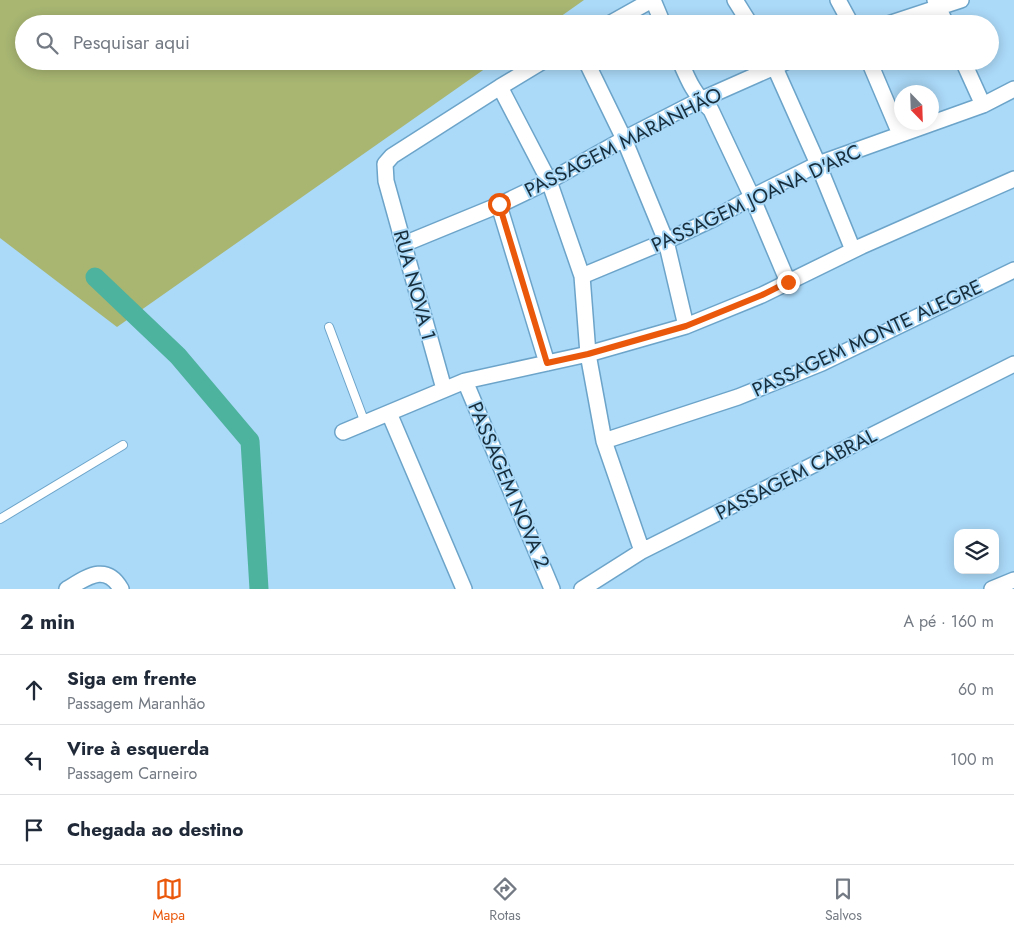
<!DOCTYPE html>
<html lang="pt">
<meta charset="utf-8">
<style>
body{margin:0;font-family:Jost,sans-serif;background:#f2f2f3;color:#1f2937}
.controls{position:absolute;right:15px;bottom:15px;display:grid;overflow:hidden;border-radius:10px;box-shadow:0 2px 12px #0003}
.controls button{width:45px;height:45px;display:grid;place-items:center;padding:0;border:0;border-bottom:1px solid #e0e1e3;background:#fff;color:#1f2937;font:25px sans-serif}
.compass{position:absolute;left:894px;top:85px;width:45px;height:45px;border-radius:50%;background:#fff;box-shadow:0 2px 12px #0003;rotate:157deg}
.stop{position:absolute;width:15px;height:15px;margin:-11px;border:4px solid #ea580c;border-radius:50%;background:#fff}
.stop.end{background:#ea580c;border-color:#fff;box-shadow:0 1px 5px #0008}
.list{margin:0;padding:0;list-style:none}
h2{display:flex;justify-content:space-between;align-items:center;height:65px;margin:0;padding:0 20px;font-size:21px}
h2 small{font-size:16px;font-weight:400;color:#747a83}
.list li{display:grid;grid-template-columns:32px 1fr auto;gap:15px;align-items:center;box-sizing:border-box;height:70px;padding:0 20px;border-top:1px solid #e0e1e3}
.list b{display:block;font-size:19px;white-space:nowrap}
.list p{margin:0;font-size:16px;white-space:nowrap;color:#747a83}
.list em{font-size:16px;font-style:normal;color:#747a83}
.icon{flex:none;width:28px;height:28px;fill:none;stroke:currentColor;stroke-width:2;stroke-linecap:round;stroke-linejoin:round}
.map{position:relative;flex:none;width:1014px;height:589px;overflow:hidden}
.search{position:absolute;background:#fff;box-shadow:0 2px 12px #0003;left:15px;right:15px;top:15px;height:55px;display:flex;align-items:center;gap:12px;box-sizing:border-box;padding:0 18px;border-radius:28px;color:#747a83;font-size:19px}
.sheet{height:275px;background:#fff}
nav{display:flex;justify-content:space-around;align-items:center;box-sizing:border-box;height:70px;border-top:1px solid #e0e1e3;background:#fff;font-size:14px;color:#747a83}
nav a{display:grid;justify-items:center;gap:2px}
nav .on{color:#ea580c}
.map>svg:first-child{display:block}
.green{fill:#a8b672}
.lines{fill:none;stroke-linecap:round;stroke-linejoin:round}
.canal{stroke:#4db29e;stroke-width:19}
.service-casing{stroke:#6ca4c9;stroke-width:10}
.minor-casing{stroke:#6ca4c9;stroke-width:18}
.service{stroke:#fff;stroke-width:8}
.minor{stroke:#fff;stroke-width:15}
.route{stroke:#ea580c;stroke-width:6}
.labels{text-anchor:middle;stroke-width:4;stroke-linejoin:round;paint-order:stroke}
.street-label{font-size:20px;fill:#172e3d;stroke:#abd9f8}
</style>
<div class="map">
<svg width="1014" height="589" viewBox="0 0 1014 589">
<rect width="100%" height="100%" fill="#abd9f8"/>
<path class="green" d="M0 0H584L550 24H24V61H496L117 327 0 238Z"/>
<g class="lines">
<path class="canal" d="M95 277 178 356 250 441 259 589"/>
<defs>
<path id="service" d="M329 327 365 423
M0 519 123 445"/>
<path id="minor" d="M653 0 663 24
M735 0 750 24
M838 0 851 24
M935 0 946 24
M609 24 652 0
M888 24 961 0
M586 61 624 139 666 241 686 326
M680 61C689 82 694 94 711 110L752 197 788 282
M772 61 818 164 853 250
M869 61 900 134
M963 61 983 105
M500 87 549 181 582 276 588 354 604 441 642 551
M404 244 499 205
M582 276 666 241 715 218 752 197 818 164 983 105 1014 89
M547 363 501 212 499 205 549 181 624 139 700 100 788 61
M465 381 552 589
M444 389 386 181 385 164 392 156 500 87 543 61
M389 413 464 589
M343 432 465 381 588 354 686 326 762 295 862 246 1014 179
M604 441 738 397 822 363 1014 270
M67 589C86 578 106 562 121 589
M582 589 642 551 1014 364
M992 589 1014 580"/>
</defs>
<use href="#service" class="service-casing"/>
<use href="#minor" class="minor-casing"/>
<use href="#service" class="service"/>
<use href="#minor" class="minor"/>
</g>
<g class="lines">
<path class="route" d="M499 204 547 363 588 354 686 326 762 295 788 282"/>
</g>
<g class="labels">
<g class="street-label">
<text transform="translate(623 142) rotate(-27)" y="7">PASSAGEM MARANHÃO</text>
<text transform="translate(756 198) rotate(-25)" y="7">PASSAGEM JOANA D'ARC</text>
<text transform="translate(415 285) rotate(75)" y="7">RUA NOVA 1</text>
<text transform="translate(867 338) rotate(-25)" y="7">PASSAGEM MONTE ALEGRE</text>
<text transform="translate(796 474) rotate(-27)" y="7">PASSAGEM CABRAL</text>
<text transform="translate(509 485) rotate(67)" y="7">PASSAGEM NOVA 2</text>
</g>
</g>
</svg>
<div class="controls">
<button><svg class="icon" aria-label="layers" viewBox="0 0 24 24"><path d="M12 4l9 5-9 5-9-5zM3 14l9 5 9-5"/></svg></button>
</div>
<svg class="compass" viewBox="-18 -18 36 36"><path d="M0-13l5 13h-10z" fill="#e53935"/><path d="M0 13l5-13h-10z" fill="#747a83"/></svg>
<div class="stop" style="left:499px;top:204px"></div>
<div class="stop end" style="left:788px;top:282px"></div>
<div class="search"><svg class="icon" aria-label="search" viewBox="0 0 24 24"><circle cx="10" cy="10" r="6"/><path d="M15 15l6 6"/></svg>Pesquisar aqui</div>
</div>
<section class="sheet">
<h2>2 min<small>A pé · 160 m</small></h2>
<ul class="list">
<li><svg class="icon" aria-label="ahead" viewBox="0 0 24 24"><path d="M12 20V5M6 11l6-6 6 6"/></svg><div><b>Siga em frente</b><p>Passagem Maranhão</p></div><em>60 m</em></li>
<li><svg class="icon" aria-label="left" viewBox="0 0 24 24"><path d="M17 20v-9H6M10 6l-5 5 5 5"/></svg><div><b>Vire à esquerda</b><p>Passagem Carneiro</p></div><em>100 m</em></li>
<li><svg class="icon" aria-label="arrive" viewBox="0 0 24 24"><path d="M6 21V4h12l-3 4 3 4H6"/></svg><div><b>Chegada ao destino</b></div></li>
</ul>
</section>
<nav>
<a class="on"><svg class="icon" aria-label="map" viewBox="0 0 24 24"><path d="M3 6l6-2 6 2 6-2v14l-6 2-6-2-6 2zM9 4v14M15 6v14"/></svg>Mapa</a>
<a><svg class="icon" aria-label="directions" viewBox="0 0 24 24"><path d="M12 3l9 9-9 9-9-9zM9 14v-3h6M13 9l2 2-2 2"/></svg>Rotas</a>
<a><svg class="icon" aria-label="saved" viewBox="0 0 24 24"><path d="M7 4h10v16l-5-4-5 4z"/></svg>Salvos</a>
</nav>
